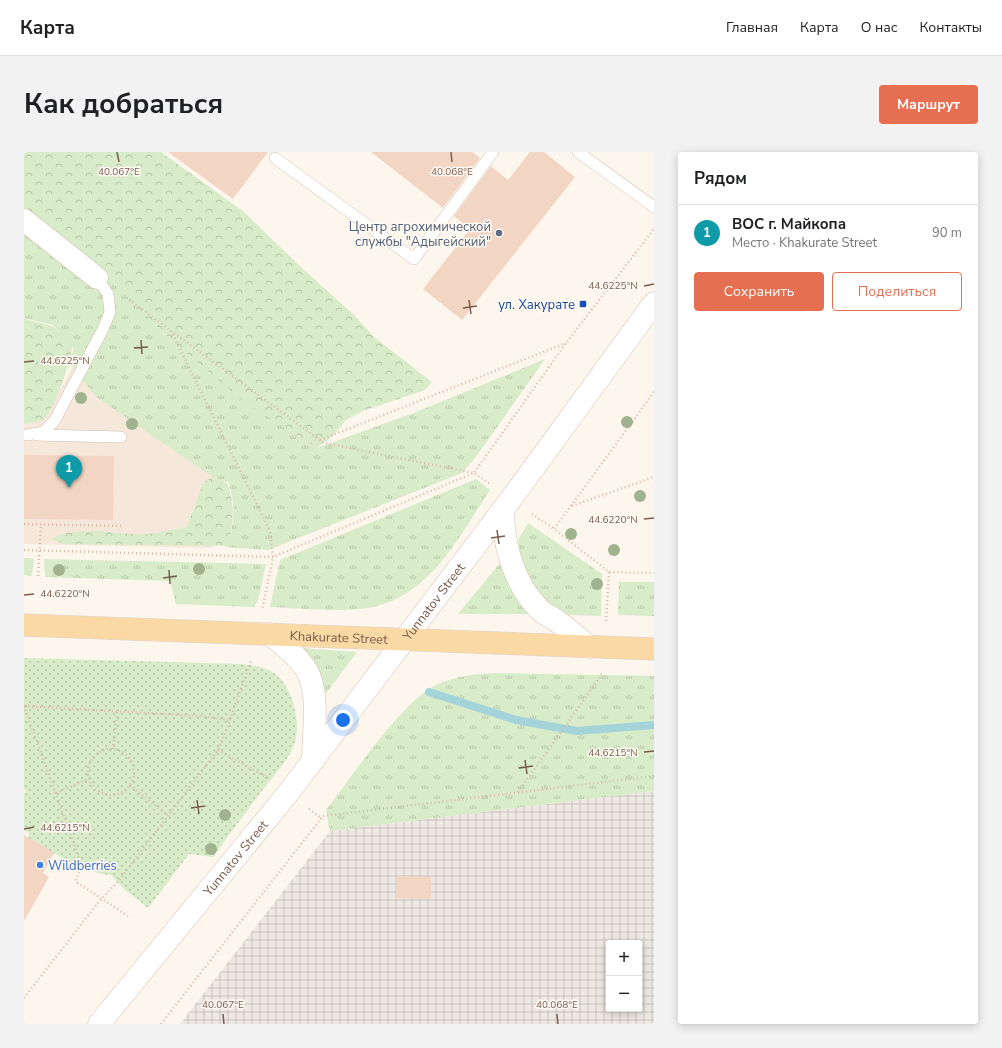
<!DOCTYPE html>
<html lang="ru">
<meta charset="utf-8">
<style>
body{margin:0;font-family:"Nunito Sans",sans-serif;background:#f2f2f2;color:#202124}
.controls{position:absolute;right:12px;bottom:12px;display:grid;overflow:hidden;border-radius:4px;box-shadow:0 2px 10px #0003}
.controls button{width:36px;height:36px;display:grid;place-items:center;padding:0;border:0;border-bottom:1px solid #e0e0e0;background:#fff;color:#202124;font:20px sans-serif}
.you{position:absolute;left:319px;top:568px;width:14px;height:14px;margin:-10px;border:3px solid #fff;border-radius:50%;background:#1a73e8;box-shadow:0 0 0 6px #1a73e833}
.badge{display:grid;place-items:center;width:26px;height:26px;border-radius:50%;background:#e76f51;color:#fff;font-size:13px;font-weight:700}
.pin{position:absolute;translate:-50% -33px;filter:drop-shadow(0 1px 2px #0008)}
.pin::after{content:'';position:absolute;top:21px;width:14px;height:12px;background:inherit;clip-path:polygon(0 0,100% 0,50% 100%)}
.list{margin:0;padding:0;list-style:none}
h2{display:flex;justify-content:space-between;align-items:center;height:52px;margin:0;padding:0 16px;font-size:17px}
h2 small{font-size:13px;font-weight:400;color:#757577}
.list li{display:grid;grid-template-columns:26px 1fr auto;gap:12px;align-items:center;box-sizing:border-box;height:56px;padding:0 16px;border-top:1px solid #e0e0e0}
.list b{display:block;font-size:15px;white-space:nowrap}
.list p{margin:0;font-size:13px;white-space:nowrap;color:#757577}
.list em{font-size:13px;font-style:normal;color:#757577}
.actions{display:flex;gap:8px;padding:12px 16px}
.actions a{flex:1;padding:9px 0;border:1px solid #e76f51;border-radius:4px;text-align:center;font-size:14px;color:#e76f51}
.actions .main{background:#e76f51;color:#fff}
.map{position:relative;flex:none;width:630px;height:872px;overflow:hidden;border-radius:4px}
header{display:flex;align-items:center;gap:24px;box-sizing:border-box;height:56px;padding:0 20px;background:#fff;border-bottom:1px solid #e0e0e0}
header strong{font-size:19px}
nav{display:flex;gap:22px;margin-inline-start:auto;font-size:14px}
.intro{display:flex;align-items:center;justify-content:space-between;box-sizing:border-box;height:96px;padding:0 24px}
h1{margin:0;font-size:28px}
.button{padding:10px 18px;border-radius:4px;background:#e76f51;color:#fff;font-size:14px;font-weight:700}
main{display:flex;gap:24px;padding:0 24px}
aside{flex:1;background:#fff;border-radius:4px;box-shadow:0 2px 10px #0003}
.map>svg:first-child{display:block}
.residential{fill:#f5e8da}
.industrial{fill:url(#industrial-grid);fill-rule:evenodd}
.grass{fill:url(#grass-tufts)}
.forest{fill:url(#forest-crowns)}
.park{fill:url(#park-dots)}
.lines{fill:none;stroke-linecap:round;stroke-linejoin:round}
.stream{stroke:#a5d3da;stroke-width:8}
.building{fill:#f3d5c3}
.lane-casing{stroke:#d1beb0;stroke-width:12}
.street-casing{stroke:#d1beb0;stroke-width:23}
.secondary-casing{stroke:#d6c0b0;stroke-width:23}
.primary-casing{stroke:#dad1cd;stroke-width:23}
.path{stroke:#d9b8a5;stroke-width:2.5;stroke-dasharray:1 3;stroke-linecap:butt}
.lane{stroke:#fff;stroke-width:11}
.street{stroke:#fff;stroke-width:22}
.secondary{stroke:#fff;stroke-width:22}
.primary{stroke:#fbd9a5;stroke-width:22}
.tree{fill:#a0b28e}
.ticks{fill:none;stroke:#7a5c4d;stroke-width:1.5}
.service-dot{fill:#5c6f8a;stroke:#fffaf3;stroke-width:1.5}
.transit-dot{fill:#1a4fb4;stroke:#fffaf3;stroke-width:1.5}
.shop-dot{fill:#3f7fe0;stroke:#fffaf3;stroke-width:1.5}
.labels{text-anchor:middle;stroke-width:3;stroke-linejoin:round;paint-order:stroke}
.service-label{font-size:13px;fill:#4e5e75;stroke:#fffaf3;text-anchor:end}
.transit-label{font-size:13px;fill:#164399;stroke:#fffaf3;text-anchor:end}
.street-label{font-size:13px;fill:#7a5c4d;stroke:#fffaf3}
.shop-label{font-size:13px;fill:#366cbe;stroke:#fffaf3;text-anchor:start}
.ticks-label{font-size:10px;text-anchor:middle;fill:#7a5c4d;stroke:#fffaf3;stroke-width:3;stroke-linejoin:round;paint-order:stroke}
</style>
<header>
<strong>Карта</strong>
<nav><a>Главная</a><a>Карта</a><a>О нас</a><a>Контакты</a></nav>
</header>
<div class="intro"><h1>Как добраться</h1><a class="button">Маршрут</a></div>
<main>
<div class="map">
<svg width="630" height="872" viewBox="0 0 630 872">
<defs>
<pattern id="industrial-grid" width="8" height="8" patternUnits="userSpaceOnUse"><rect width="8" height="8" fill="#efe9e4"/><path d="M0 4h8M4 0v8" fill="none" stroke="#c7c0bb"/></pattern>
<pattern id="grass-tufts" width="24" height="20" patternUnits="userSpaceOnUse"><rect width="24" height="20" fill="#d8ecc9"/><path d="M3 7l-1-3M5 7V3M7 7l1-3M15 17l-1-3M17 17v-4M19 17l1-3" fill="none" stroke="#b4c2a5"/></pattern>
<pattern id="forest-crowns" width="20" height="18" patternUnits="userSpaceOnUse"><rect width="20" height="18" fill="#d8ecc9"/><path d="M2 6a3 3 0 1 1 6 0M12 15a3 3 0 1 1 6 0" fill="none" stroke="#b4c2a5"/></pattern>
<pattern id="park-dots" width="8" height="8" patternUnits="userSpaceOnUse"><rect width="8" height="8" fill="#d8ecc9"/><path d="M2 2h.1M6 6h.1" fill="none" stroke="#b4c2a5" stroke-width="1.8" stroke-linecap="round"/></pattern>
</defs>
<rect width="100%" height="100%" fill="#fdf6ec"/>
<path class="residential" d="M50 213 201 330 189 396 0 392V273L21 266Z"/>
<path class="industrial" d="M630 639V872H156L306 679ZM585 791H615V857H585Z"/>
<path class="grass" d="M0 80 86 127 141 183 217 247 293 296 392 260 521 207 452 305 438 321 244 398 202 395C211 370 212 357 205 331L189 325 75 247 59 229 45 210 50 196 29 173 0 166Z
M452 327 466 338C436 383 407 443 349 455 321 461 275 456 246 455L256 408Z
M504 371 578 422 577 464 541 463 511 441 493 401 495 386Z
M0 406 10 407 8 424 0 423Z
M20 407 242 412 234 448 230 455 152 452 146 429 21 425Z
M476 411 497 454 506 462H434Z
M595 430H630V464L594 463Z
M276 496 333 500 300 544Z
M471 521 630 524V639L306 679 302 658C327 626 379 547 414 532 433 524 451 522 471 521Z"/>
<path class="forest" d="M0 0H137L220 60 280 118 329 162 350 185 408 230 401 238 339 259 322 268 309 284 293 296 218 248 142 184 86 127 43 113 0 79Z
M0 167 29 174 49 194C42 220 36 245 20 268L2 272H0Z
M188 325 204 332C211 355 210 371 203 394L40 392 28 387C53 371 95 384 123 382 137 381 150 377 163 375L179 331Z"/>
<path class="park" d="M0 506 218 512C242 515 255 518 266 542 272 557 276 578 270 593 264 609 250 623 240 636 223 659 206 682 189 705L165 702 124 756 100 737 87 723C57 720 30 701 4 686L5 681 0 678V642L2 639 0 637Z"/>
<g class="lines">
<path class="stream" d="M405 540 492 568 553 579 630 573"/>
</g>
<path class="building" d="M144 0H244L209 47Z
M347 0H448L456 6 419 56Z
M506 0H520L551 25 438 168 399 137 446 77 430 64 467 14 484 28Z
M0 303 90 304 89 368 0 367Z
M0 683 30 701 19 721 25 725 0 769Z
M373 724 407 725V747L372 746Z"/>
<g class="lines">
<defs>
<path id="lane" d="M554 0 630 55
M251 6 390 107 469 0
M3 283 20 280 31 268 79 177 86 160 84 142 73 126
M13 283 97 285"/>
<path id="street" d="M0 68 73 126"/>
<g id="secondary">
<path d="M479 357C479 393 490 432 516 458 521 463 529 465 534 470 545 477 555 486 565 495"/>
<path d="M246 482C259 493 274 504 283 519 296 542 289 582 289 608"/>
<path id="s1" d="M75 872 265 640 487 347 630 151"/>
</g>
<g id="primary">
<path id="s2" d="M0 473 630 497"/>
</g>
</defs>
<use href="#lane" class="lane-casing"/>
<use href="#street" class="street-casing"/>
<use href="#secondary" class="secondary-casing"/>
<use href="#primary" class="primary-casing"/>
<path class="path" d="M105 148 300 291 450 321 466 332
M147 179 246 379 249 405 238 458
M630 240 530 377 585 420 630 421
M296 288 542 191
M548 354 630 325
M508 362 530 377
M0 372 97 374
M0 398 249 405 450 321 542 191 630 77
M14 424 17 372
M582 469 585 420
M0 554 57 712 52 730 104 764
M0 554 174 564 206 568
M89 597 93 559
M64 620a23 23 0 1 1 46 0a23 23 0 1 1-46 0Z
M194 598 244 626
M106 633 143 663
M494 640 577 524 578 520
M32 641 66 626
M285 657 297 666
M0 846 73 752 96 727 194 598 206 568 227 508
M137 872 299 664 630 624"/>
<use href="#lane" class="lane"/>
<use href="#street" class="street"/>
<use href="#secondary" class="secondary"/>
<use href="#primary" class="primary"/>
</g>
<g class="tree">
<circle cx="57" cy="246" r="6"/>
<circle cx="603" cy="270" r="6"/>
<circle cx="108" cy="272" r="6"/>
<circle cx="616" cy="344" r="6"/>
<circle cx="547" cy="382" r="6"/>
<circle cx="590" cy="398" r="6"/>
<circle cx="175" cy="417" r="6"/>
<circle cx="35" cy="418" r="6"/>
<circle cx="573" cy="432" r="6"/>
<circle cx="201" cy="663" r="6"/>
<circle cx="187" cy="697" r="6"/>
</g>
<path class="ticks" d="M93 0 95 10M427 0 428 10M620 134 630 132M445 148 447 162M439 156 453 154M117 188 118 202M110 196 124 195M0 210 10 209M620 367 630 366M473 378 475 392M467 386 481 384M145 418 146 432M139 426 153 424M0 443 10 442M620 600 630 599M501 608 503 622M495 616 509 614M173 648 175 662M167 656 181 654M0 677 10 675M199 862 200 872M533 862 534 872"/>
<circle class="service-dot" cx="475" cy="81" r="4"/>
<rect class="transit-dot" x="555" y="148" width="8" height="8" rx="2"/>
<circle class="shop-dot" cx="16" cy="713" r="4"/>
<g class="labels">
<g class="service-label">
<text x="467" y="79">Центр агрохимической<tspan x="467" dy="15">службы "Адыгейский"</tspan></text>
</g>
<g class="transit-label">
<text x="551" y="157">ул. Хакурате</text>
</g>
<g class="street-label">
<text dy="5" stroke="none"><textPath href="#s1" startOffset="539">Yunnatov Street</textPath></text>
<text dy="5" stroke="none"><textPath href="#s2" startOffset="315">Khakurate Street</textPath></text>
<text dy="5" stroke="none"><textPath href="#s1" startOffset="215">Yunnatov Street</textPath></text>
</g>
<g class="shop-label">
<text x="24" y="718">Wildberries</text>
</g>
</g>
<g class="ticks-label">
<text x="95" y="23">40.067°E</text>
<text x="428" y="23">40.068°E</text>
<text x="589" y="137">44.6225°N</text>
<text x="41" y="212">44.6225°N</text>
<text x="589" y="371">44.6220°N</text>
<text x="41" y="445">44.6220°N</text>
<text x="589" y="604">44.6215°N</text>
<text x="41" y="679">44.6215°N</text>
<text x="199" y="856">40.067°E</text>
<text x="533" y="856">40.068°E</text>
</g>
</svg>
<div class="controls">
<button>+</button>
<button>−</button>
</div>
<div class="you"></div>
<div class="pin badge" style="left:45px;top:336px;background:#0f9aa8">1</div>
</div>
<aside>
<h2>Рядом<small></small></h2>
<ul class="list">
<li><span class="badge" style="background:#0f9aa8">1</span><div><b>ВОС г. Майкопа</b><p>Место · Khakurate Street</p></div><em>90 m</em></li>
</ul>
<div class="actions"><a class="main">Сохранить</a><a>Поделиться</a></div>
</aside>
</main>
